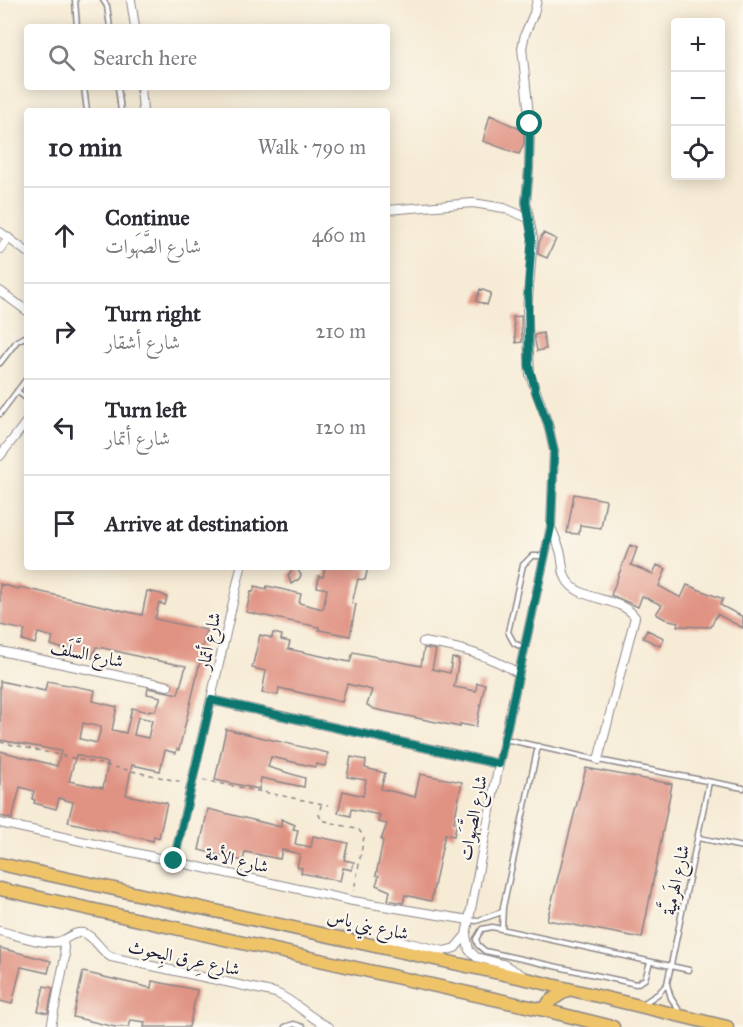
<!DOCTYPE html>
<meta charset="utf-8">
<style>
body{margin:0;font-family:"IM FELL Great Primer",Amiri,serif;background:#f2f2f3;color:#2b2b33}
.controls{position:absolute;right:18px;top:18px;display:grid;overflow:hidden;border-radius:6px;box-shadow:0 3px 15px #0003}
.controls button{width:54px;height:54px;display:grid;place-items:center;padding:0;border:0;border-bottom:2px solid #e1e1e2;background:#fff;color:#2b2b33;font:30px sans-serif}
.stop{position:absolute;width:18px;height:18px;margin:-14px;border:4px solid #0f766e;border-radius:50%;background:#fff}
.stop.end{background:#0f766e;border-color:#fff;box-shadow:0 2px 6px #0008}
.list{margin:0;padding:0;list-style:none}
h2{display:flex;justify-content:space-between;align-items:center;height:78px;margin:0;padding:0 24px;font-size:26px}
h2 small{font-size:20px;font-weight:400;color:#7c7c81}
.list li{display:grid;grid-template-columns:39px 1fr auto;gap:18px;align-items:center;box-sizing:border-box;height:96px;padding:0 24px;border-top:2px solid #e1e1e2}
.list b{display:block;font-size:22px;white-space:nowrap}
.list p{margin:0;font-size:20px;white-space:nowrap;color:#7c7c81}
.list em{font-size:20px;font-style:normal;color:#7c7c81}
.icon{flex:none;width:33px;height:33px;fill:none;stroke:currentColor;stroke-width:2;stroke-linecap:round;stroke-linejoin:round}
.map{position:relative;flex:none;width:743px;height:1027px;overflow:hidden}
.search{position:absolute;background:#fff;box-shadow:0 3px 15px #0003;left:24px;top:24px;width:366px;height:66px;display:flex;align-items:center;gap:15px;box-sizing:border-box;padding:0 21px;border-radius:6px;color:#7c7c81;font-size:22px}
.panel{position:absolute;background:#fff;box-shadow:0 3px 15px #0003;left:24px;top:108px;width:366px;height:462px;border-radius:6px}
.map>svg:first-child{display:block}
.building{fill:#e09383;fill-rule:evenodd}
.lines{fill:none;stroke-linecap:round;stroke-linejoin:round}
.service-casing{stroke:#8c8688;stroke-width:7}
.minor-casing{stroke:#8c8688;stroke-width:10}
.primary-casing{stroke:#8c8688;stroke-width:15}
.path{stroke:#8c8688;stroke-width:1.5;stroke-dasharray:4.5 4.5;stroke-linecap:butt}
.service{stroke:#fff;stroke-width:4}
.minor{stroke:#fff;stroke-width:8}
.primary{stroke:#efc469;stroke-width:12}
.route{stroke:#0f766e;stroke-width:8}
.labels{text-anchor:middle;stroke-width:4.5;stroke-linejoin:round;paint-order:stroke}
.street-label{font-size:18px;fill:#22223b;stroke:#fbf7ec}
</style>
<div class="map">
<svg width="743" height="1027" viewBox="0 0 743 1027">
<rect width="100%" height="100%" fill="#fbf7ec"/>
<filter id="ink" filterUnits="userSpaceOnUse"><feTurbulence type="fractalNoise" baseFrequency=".0167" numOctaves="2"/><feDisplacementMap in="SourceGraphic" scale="12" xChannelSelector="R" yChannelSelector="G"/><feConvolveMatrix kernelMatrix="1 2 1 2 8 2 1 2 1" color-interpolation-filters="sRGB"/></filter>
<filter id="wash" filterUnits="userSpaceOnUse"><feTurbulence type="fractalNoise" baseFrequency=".008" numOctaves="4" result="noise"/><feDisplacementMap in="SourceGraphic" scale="24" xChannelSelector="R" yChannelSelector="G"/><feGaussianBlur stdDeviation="1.35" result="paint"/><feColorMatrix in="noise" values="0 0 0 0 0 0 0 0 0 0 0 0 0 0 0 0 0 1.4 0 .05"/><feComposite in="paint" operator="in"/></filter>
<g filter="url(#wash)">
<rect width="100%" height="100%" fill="#f6ebd5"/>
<g id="blocks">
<path class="building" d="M490 115 524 131V143L519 154 483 141Z
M543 233 556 239 547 258 538 254 539 243Z
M480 289 491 293 487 305 476 301Z
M521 316 522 342 516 343 513 317Z
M543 333 546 349 537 351 534 335Z
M574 494 606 500 601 528 580 525 579 534 567 533Z
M630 545 637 548 631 565 653 574 657 565 666 569 659 586 681 598 687 585 723 599 720 605 743 617V628L717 614 711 627 677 626 678 622 665 619 656 614 662 605 642 596 638 607 611 595Z
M325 567H368L365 580 358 579 352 603 356 604 350 636 319 630V627L246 612 251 591 253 592 255 586 266 589 267 586 272 587 301 594 299 603 323 609 327 589 317 587 319 576 323 577Z
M293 569 298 570 301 575 299 579 291 584 288 575Z
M0 584 19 589 20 587 142 615 147 591 161 594 167 597 165 605 159 603 155 619 206 630 196 680 179 750 177 749 176 753 165 750 160 771 132 765 126 795 167 803 159 838 154 836 153 841 68 822 73 802 59 798 56 809 34 803 35 800 32 799 34 791 20 787 12 819 0 816V751L57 766 61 751 0 740V681L45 691 47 681 95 690 93 701 117 707 112 730 126 733 132 708 148 712 149 710 155 711 161 697 147 694 148 688 178 694 186 666 149 659 103 648 96 647 92 658 51 645 53 637 38 633 35 644 22 640 25 630 0 625ZM138 717 152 720 148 738 134 735ZM83 723 101 727 97 743 80 739ZM76 755 108 763 103 788 69 781Z
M647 630 664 638 660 646 643 638Z
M273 633 282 635 281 640 290 642 288 649 350 662 353 652 421 666 424 648 436 650 432 669 450 673 452 658 459 659 454 687 476 691 477 683 485 684 476 727 460 724V727L374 709 367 705 372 690 347 684 342 702 279 688 278 695 262 693 266 671 252 668 260 635 272 638Z
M226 729 328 753 325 766 316 764 315 767 271 757 268 767 305 778 304 787 261 778 259 789 215 780Z
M351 757 366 760 365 768 385 773 381 789 395 792 415 797 420 774 462 782 454 822H457L454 836 445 834 431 901 405 895 403 903 388 900 390 891 376 885 379 876 376 875 383 841 381 840 387 824 378 822 380 815 351 809 350 816 338 813 343 791 363 796 366 780 347 777Z
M586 768 672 784 642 938 547 920Z
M208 809 281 827V819L295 825 293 829 298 830 295 844 311 847 313 836 348 843 344 860 354 862 352 870 343 868 340 881 301 873 302 868 297 867 300 854 282 850 280 859 245 852 243 861 199 850Z
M0 948 51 961 48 973 21 967 12 1004 0 1001Z
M83 972 151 988 152 981 197 990 189 1027H144L145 1022 131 1020 129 1027H115L73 1017Z
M44 986 53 988 48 1013 38 1011Z"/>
</g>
</g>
<g filter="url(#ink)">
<use href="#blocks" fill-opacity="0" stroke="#8c8688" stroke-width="1.5"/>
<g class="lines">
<defs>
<path id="service" d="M75 0 77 27
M103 0 107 6 110 27
M84 87 87 111
M118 87 121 111
M0 363 17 341 27 336
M17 391 27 399
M0 414 27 378
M524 648 514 643 508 632 523 565 532 556H544
M505 739 598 760 743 788
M699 838 743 847
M470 920 476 921 502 912
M502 929 503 907 538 746
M650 962 645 979 636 984 485 951 478 945 476 939 482 929 492 927 689 970
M667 984 671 998 680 1012
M644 1003 658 994 667 984 709 782
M285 1027 294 1024 303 1027"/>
<path id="minor" d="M131 0 135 27
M141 87 143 111
M387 210 473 203 504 208 528 218
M0 232 27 252
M0 249 9 238
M0 291 27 311
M0 456 27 421
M551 527C554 536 559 545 561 554 563 564 562 574 568 582 583 602 622 597 635 617L598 760
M423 642C457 647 490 655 519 674
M0 651 168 686
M211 700 499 764
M0 823 353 901 469 920
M174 861 241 567
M0 931C17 935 39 944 56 942 66 941 73 931 83 933 94 935 100 951 111 957L276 993C296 1002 309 1018 329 1027
M378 947 382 942 396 940 444 951 455 948 466 935
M524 976 503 964 476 957 469 950 466 935 499 764 551 527 554 451 548 424 530 375 527 310 533 238 526 202 529 169 530 125 522 48 525 34 534 13 537 0
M51 1027 65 957 63 940"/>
<path id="primary" d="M0 864 531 980 727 1027
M0 889 544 1010 613 1027
M544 1010 550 1001 569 989"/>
</defs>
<use href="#service" class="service-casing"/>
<use href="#minor" class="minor-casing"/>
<use href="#primary" class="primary-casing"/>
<path class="path" d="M0 742 182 782
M203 780 328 805
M321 805 319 815 322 820 359 830 364 837 354 891"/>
<use href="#service" class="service"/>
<use href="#minor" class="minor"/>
<use href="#primary" class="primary"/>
</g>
</g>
<g class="lines" filter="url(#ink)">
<path class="route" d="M174 861 211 700 499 764 551 527 554 451 548 424 536 393 529 366 528 291 532 238 526 202 529 169 530 124"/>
</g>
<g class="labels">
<g class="street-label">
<text transform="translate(209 641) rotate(-78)" y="6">شارع أتمار</text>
<text transform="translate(87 654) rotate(12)" y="6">شارع السَّلَف</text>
<text transform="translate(473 818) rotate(-79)" y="6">شارع الصَّهَوات</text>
<text transform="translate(237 860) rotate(13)" y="6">شارع الأمة</text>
<text transform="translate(676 880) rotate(-78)" y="6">شارع الهَرميَّة</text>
<text transform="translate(368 925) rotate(13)" y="6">شارع بني ياس</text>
<text transform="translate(184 958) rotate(12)" y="6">شارع عِرق البِحوث</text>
</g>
</g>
</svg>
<div class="controls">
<button>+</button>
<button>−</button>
<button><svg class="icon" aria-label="locate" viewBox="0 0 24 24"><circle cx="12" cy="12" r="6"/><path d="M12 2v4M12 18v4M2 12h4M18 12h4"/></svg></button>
</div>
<div class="stop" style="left:530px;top:124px"></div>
<div class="stop end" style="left:174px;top:861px"></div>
<div class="search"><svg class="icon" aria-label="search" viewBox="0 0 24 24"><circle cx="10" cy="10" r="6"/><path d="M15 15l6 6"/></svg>Search here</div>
<section class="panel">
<h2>10 min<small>Walk · 790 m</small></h2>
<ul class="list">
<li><svg class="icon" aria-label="ahead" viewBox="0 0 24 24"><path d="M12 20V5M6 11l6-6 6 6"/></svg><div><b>Continue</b><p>شارع الصَّهَوات</p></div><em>460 m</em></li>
<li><svg class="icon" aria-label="right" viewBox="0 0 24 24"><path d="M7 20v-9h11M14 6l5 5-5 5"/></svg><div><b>Turn right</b><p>شارع أشقار</p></div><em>210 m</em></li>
<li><svg class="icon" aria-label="left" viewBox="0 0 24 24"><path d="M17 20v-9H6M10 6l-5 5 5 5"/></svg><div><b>Turn left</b><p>شارع أتمار</p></div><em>120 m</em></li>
<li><svg class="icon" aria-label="arrive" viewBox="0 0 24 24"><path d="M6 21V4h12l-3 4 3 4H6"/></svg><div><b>Arrive at destination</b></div></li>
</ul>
</section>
</div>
